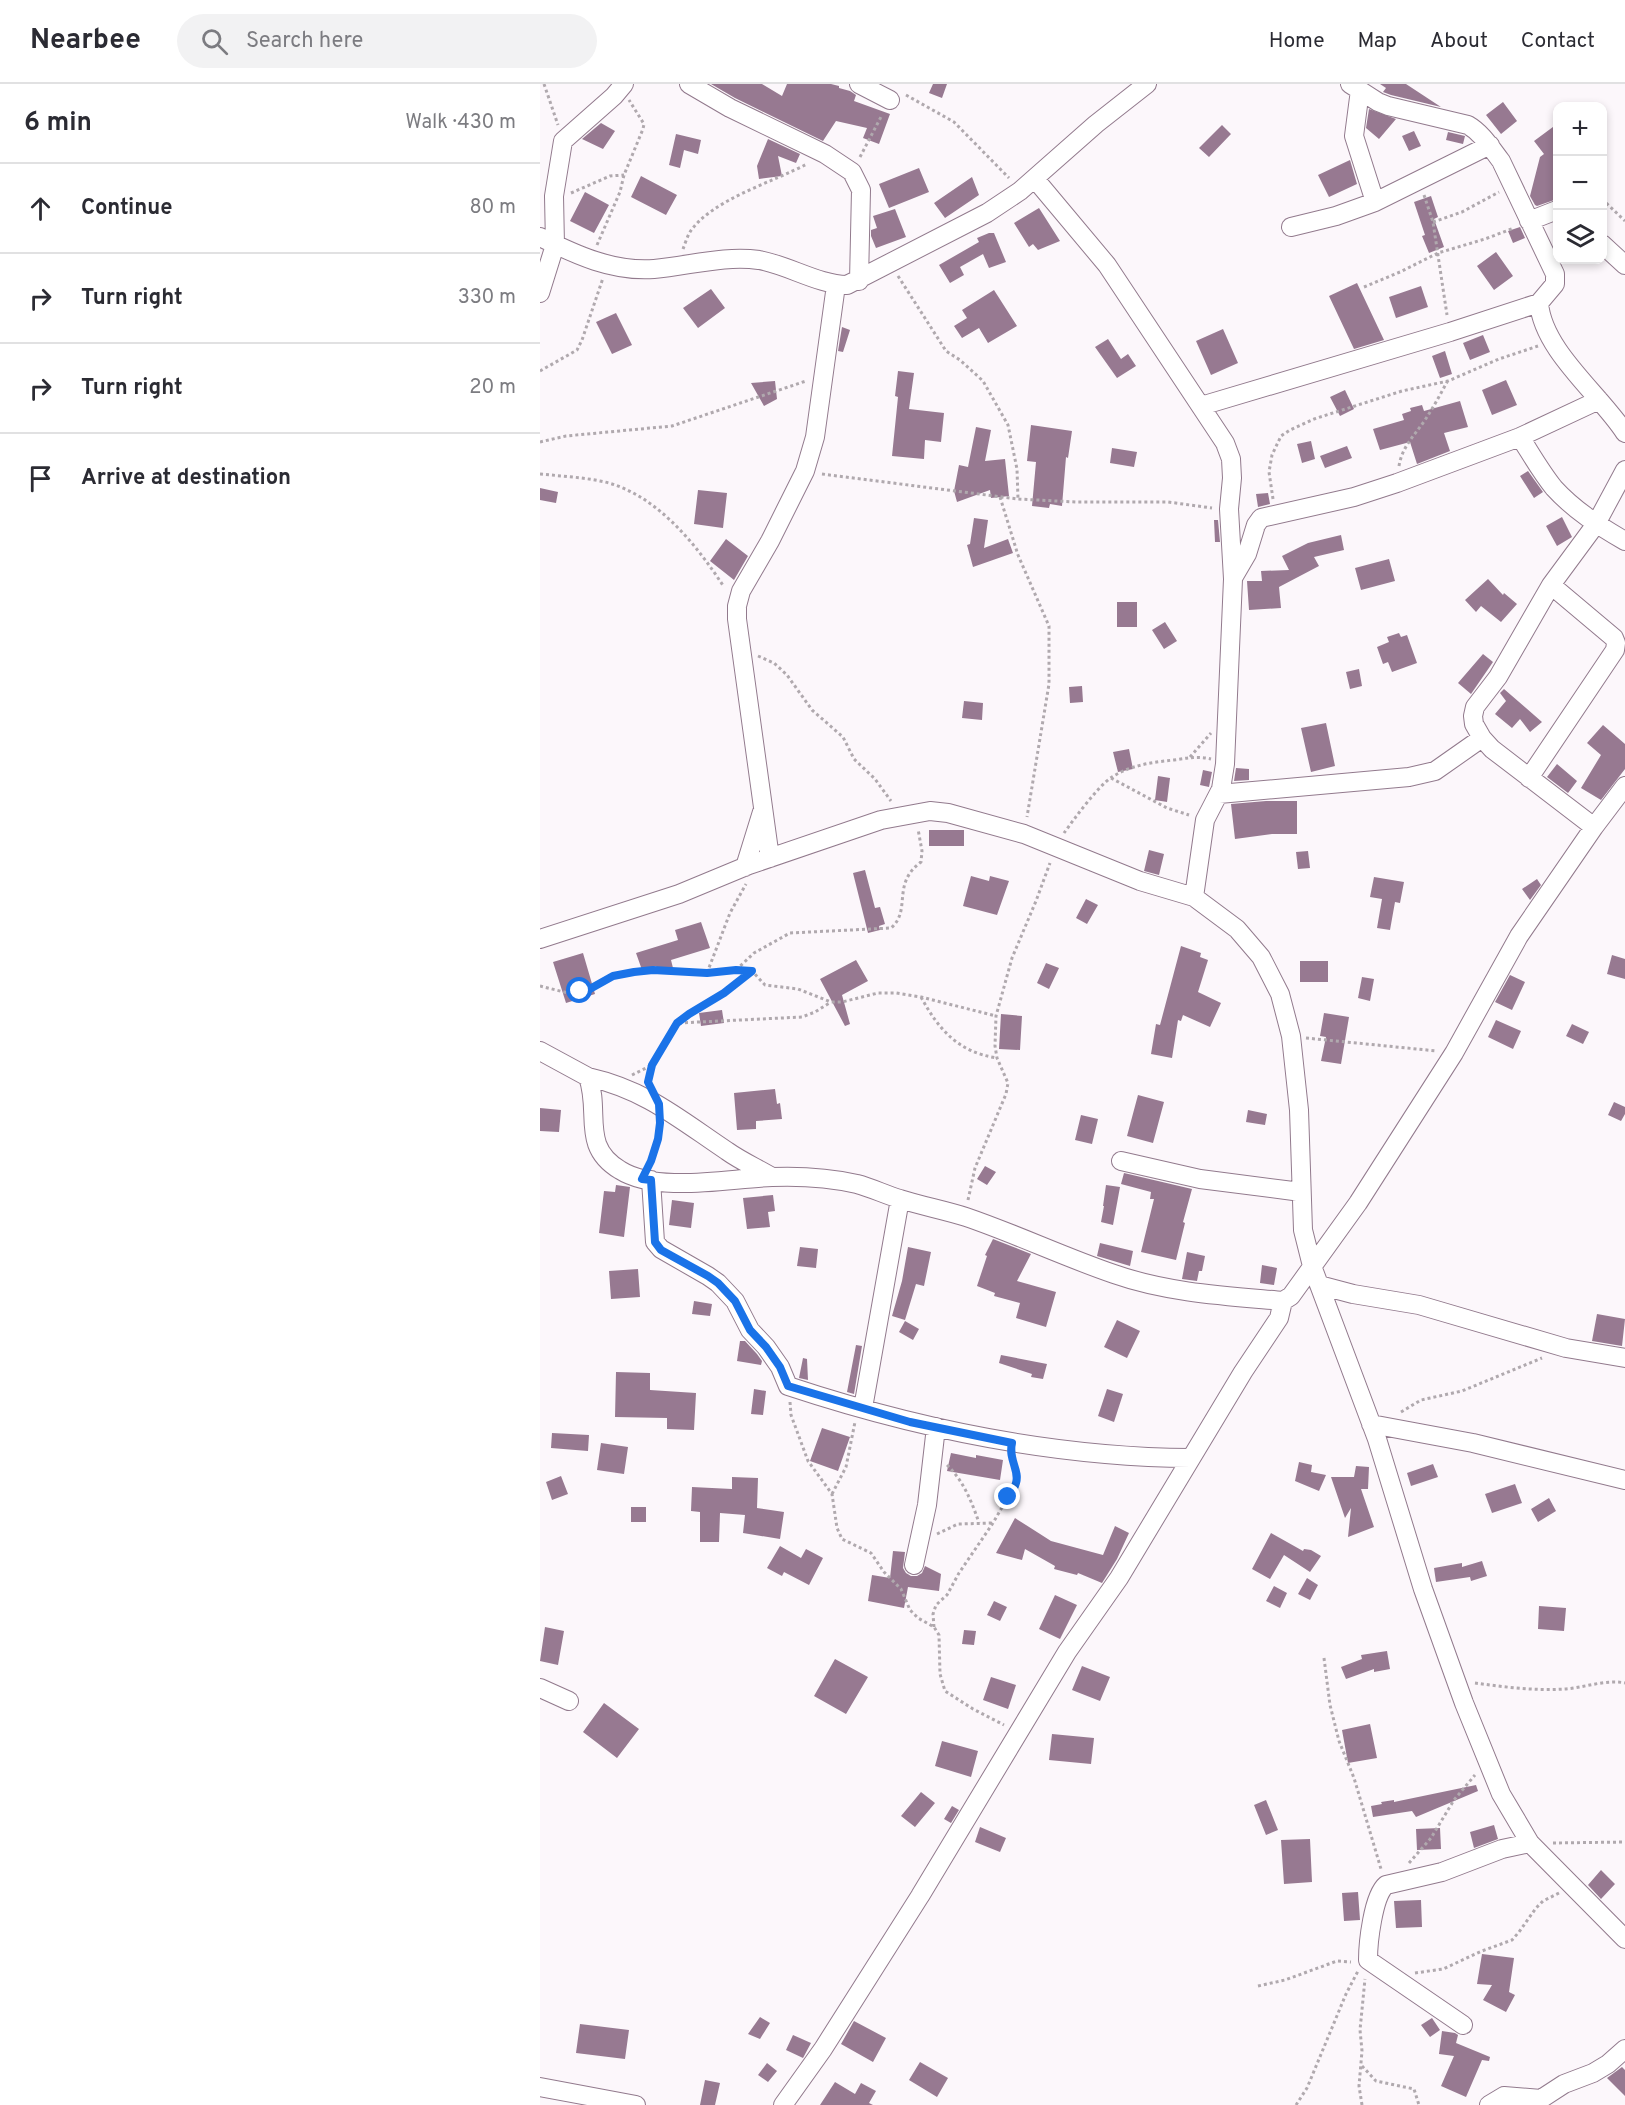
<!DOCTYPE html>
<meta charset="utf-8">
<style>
body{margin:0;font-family:Overpass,sans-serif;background:#f2f2f3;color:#2b2b33}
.controls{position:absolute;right:18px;top:18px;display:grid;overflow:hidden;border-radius:12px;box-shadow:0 3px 9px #0003}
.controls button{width:54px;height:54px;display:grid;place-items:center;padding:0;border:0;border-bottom:2px solid #e1e1e2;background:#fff;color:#2b2b33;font:30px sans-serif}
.stop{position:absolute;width:18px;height:18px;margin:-14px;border:4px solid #1a73e8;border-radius:50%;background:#fff}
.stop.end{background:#1a73e8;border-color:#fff;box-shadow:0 2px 6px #0008}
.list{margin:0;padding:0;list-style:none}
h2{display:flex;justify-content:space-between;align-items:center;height:78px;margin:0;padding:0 24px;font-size:26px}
h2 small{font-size:20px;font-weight:400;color:#7c7c81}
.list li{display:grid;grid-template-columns:39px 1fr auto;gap:18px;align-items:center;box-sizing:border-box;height:90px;padding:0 24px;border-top:2px solid #e1e1e2}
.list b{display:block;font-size:22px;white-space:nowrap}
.list em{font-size:20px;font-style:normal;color:#7c7c81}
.icon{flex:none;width:33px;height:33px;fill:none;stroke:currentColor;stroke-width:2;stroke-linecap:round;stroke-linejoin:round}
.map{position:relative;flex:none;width:1085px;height:2021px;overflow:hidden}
header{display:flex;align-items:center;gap:36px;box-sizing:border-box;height:84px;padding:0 30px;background:#fff;border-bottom:2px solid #e1e1e2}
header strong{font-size:28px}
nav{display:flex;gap:33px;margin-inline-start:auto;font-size:21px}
.search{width:420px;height:54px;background:#f2f2f3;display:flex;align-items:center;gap:15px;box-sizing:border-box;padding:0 21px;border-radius:33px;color:#7c7c81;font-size:22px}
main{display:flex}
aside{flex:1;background:#fff}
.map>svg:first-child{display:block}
.building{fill:#977991}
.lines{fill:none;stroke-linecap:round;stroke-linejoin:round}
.minor-casing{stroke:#927a8d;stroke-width:20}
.path{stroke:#b0a9ae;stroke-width:3;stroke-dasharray:3 3;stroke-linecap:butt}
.minor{stroke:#fff;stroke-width:18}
.route{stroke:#1a73e8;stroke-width:8}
</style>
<header>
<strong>Nearbee</strong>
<div class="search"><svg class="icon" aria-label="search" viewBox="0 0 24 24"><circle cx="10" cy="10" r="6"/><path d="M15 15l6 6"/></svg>Search here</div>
<nav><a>Home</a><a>Map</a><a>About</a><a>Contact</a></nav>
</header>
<main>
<aside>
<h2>6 min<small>Walk · 430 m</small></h2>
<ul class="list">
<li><svg class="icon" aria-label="ahead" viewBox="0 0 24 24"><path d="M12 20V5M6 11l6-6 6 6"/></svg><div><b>Continue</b></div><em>80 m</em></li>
<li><svg class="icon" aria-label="right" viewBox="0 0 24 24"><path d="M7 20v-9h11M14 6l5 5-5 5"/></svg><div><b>Turn right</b></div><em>330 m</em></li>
<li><svg class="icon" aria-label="right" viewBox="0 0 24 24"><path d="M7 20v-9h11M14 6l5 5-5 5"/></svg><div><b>Turn right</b></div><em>20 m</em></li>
<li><svg class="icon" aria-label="arrive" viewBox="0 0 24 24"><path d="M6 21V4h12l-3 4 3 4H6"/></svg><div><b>Arrive at destination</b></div></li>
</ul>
</aside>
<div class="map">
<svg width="1085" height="2021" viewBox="0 0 1085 2021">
<rect width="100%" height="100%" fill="#fcf7fb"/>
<path class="building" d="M171 0H222L242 12 247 0H291L299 2V4L310 7 316 11 314 17 350 30 339 60 323 54 327 44 296 37 283 57 195 14Z
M393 0H407L402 14 389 9Z
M840 0H866L901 23 851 11 843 8 846 4Z
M963 18 977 37 961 50 946 31Z
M829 25 856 35 839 55 826 44Z
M61 39 75 47 63 65 42 55Z
M1017 40V89L1014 85 1013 90 1017 92V115L997 122 995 121 990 112 1000 73 1004 70 994 57Z
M682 41 691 50 669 73 659 64Z
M874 47 881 62 869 67 862 52Z
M908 48 925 52 923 60 906 56Z
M136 50 161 56 158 70 144 66 140 84 129 81Z
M228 55 260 70 256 79 238 72 242 92 219 95 217 82Z
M810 76 817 100 789 113 778 91Z
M379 84 389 108 349 124 339 100Z
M101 92 137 111 126 131 91 113Z
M432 93 439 111 405 134 394 119Z
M45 108 69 121 54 149 30 137Z
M891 112 898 133 894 135 904 163 889 169 882 152 885 151 874 118Z
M499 124 520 157 498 166 493 160 489 163 474 139Z
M355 125 366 153 336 164 331 152V146L337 144 333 132Z
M980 143 985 154 973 159 968 147Z
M449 149H454L466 178 449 184 443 170 420 183 424 191 410 199 399 181 439 158 437 154Z
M956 168 973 192 954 206 937 182Z
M817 199 844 256 814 265 789 212Z
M881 202 888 223 856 234 849 213Z
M171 205 185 224 158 244 143 224Z
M454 206 477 242 448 259 439 244 422 254 414 242 427 234 422 226Z
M76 229 92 261 72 270 56 238Z
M302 243 310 246 303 268 298 267Z
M683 245 698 279 671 291 656 257Z
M943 251 950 268 930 276 923 259Z
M568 255 581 275 588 270 596 282 577 294 555 263Z
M905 267 912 290 900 294 892 272Z
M358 287 374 289 369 325 404 329 401 358 385 356 384 375 352 372 358 313 355 312Z
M966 296 977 321 952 331 942 306Z
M235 297 237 315 224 322 211 299Z
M805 306 814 325 800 332 790 313Z
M920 317 928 343 904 349 910 367 877 380 870 358 840 366 833 345 864 336 862 330 871 327 870 324 882 321 884 327Z
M491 341 532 347 528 374 526 373 522 422 510 420 509 424 492 422 496 378 487 377Z
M436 343 451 346 445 377 465 375 469 412 451 414 450 406 417 418 414 407 419 381 428 383Z
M771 357 775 375 762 379 757 360Z
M807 362 812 374 785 384 780 372Z
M572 364 597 368 594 383 570 379Z
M988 387 1003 408 994 414 980 392Z
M0 404 18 408 16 419 0 416Z
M158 406 187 409 183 444 154 440Z
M728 409 730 420 718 423 716 410Z
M1022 433 1032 453 1017 462 1006 442Z
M434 434 448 436 444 464 468 455 473 469 433 483 427 461 430 460Z
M674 436H678L680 458H675Z
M801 451 804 466 774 473 779 482 739 503 741 524 709 526 707 497H722L721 487 749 486 742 472 768 459Z
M186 455 208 472 194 496 170 477Z
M849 475 855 497 821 506 815 484Z
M948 495 963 511 964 509 977 520 961 538 941 522 936 528 925 516Z
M577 518H597V543H577Z
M625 538 637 557 624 565 612 546Z
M859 549 861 553 867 551 877 579 852 588 848 578 843 580 837 563 849 558 847 553Z
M943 570 953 578 931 610 918 599Z
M819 585 822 602 810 605 806 588Z
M542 602 543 618 530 619 529 603Z
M964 605 1002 638 990 648 980 635 972 644 955 630 966 617 960 609Z
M424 617 443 619 442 636 422 634Z
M786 639 795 682 771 688 761 644Z
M1063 641 1085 660V685L1061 716 1041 704 1061 671 1047 659Z
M589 665 593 685 578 688 573 668Z
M1017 680 1037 697 1028 709 1007 693Z
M696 684 709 685V696L694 697Z
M663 686 672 688 669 703 660 701Z
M618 692 630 694 627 718 615 716Z
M726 717H757V750H732L695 755 691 720Z
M389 746H424V762H389Z
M609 766 624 770 619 791 604 787Z
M768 767 770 784 758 785 756 768Z
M325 786 335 824 340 823 345 840 339 842 340 846 328 849 313 789Z
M431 792 449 797 450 792 469 797 457 831 423 822Z
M834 793 864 798 860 819 855 818 850 846 837 844 842 815 830 813Z
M997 795 1001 801 990 816 982 805Z
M546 815 558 821 547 840 536 834Z
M161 838 170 864 131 876 133 884 119 889 116 882 102 886 96 869 138 856 135 846Z
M641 862 661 869 660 873 668 876 658 908 681 919 670 943 643 931 641 937 638 936 632 974 611 970 616 940 620 941Z
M43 869 55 910 26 919 13 878Z
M1072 871 1085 875V895L1067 890Z
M316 876 328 897 302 911 310 940 305 942 280 895Z
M760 877H788V898H760Z
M506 879 519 884 509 905 497 899Z
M970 891 985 898 972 926 955 918Z
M822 893 834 895 830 917 818 914Z
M182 926 184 939 161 942 159 929Z
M784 929 809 933 801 980 781 977 786 953 780 952Z
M461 930 482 932 480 966 459 965Z
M956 936 981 947 973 965 948 953Z
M1032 940 1049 948 1043 960 1026 952Z
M235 1005 237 1020 240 1019 242 1035 216 1037V1045L197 1046 194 1009Z
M598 1011 624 1018 613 1059 587 1052Z
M1074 1018 1085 1023V1030L1081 1037 1068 1031Z
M0 1024 21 1026 19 1048 0 1047Z
M708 1026 727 1030 725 1041 706 1038Z
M541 1031 558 1035 552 1060 535 1056Z
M445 1082 456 1088 447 1101 437 1095Z
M584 1089 652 1105 643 1138 645 1139 636 1176 601 1168 614 1115H610L611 1108 581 1100Z
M76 1101 90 1103 84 1153 59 1149 64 1107 75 1108Z
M566 1101 580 1103 573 1141 561 1138 564 1122H563Z
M233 1111 235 1127 228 1128 230 1143 207 1145 203 1114Z
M132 1116 154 1119 151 1144 129 1141Z
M453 1155 491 1170 477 1197 516 1208 506 1243 476 1234 480 1219 454 1212 455 1209 437 1202 447 1172 445 1171Z
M560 1159 593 1167 590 1182 557 1172Z
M260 1163 278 1165 276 1184 257 1182Z
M368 1163 391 1168 384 1202 376 1200 365 1236 352 1232 362 1197Z
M647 1168 665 1172 662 1187H659L657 1197 642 1195Z
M722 1181 737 1184 734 1201 720 1199Z
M98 1185 100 1213 71 1215 69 1187Z
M154 1217 172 1220 170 1232 152 1230Z
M1057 1230 1085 1235 1082 1262 1052 1257Z
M577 1236 600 1247 587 1274 564 1263Z
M365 1237 379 1245 373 1256 359 1248Z
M200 1257H205L217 1270 222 1277 221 1281 197 1277Z
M316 1261 322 1262 314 1310 307 1308Z
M461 1271 507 1280 503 1295 491 1293 492 1290 459 1279Z
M263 1274 267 1275 268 1296 259 1294Z
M76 1288 110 1289V1306L156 1309 154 1346 127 1345V1334L75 1333Z
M214 1305 226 1307 223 1331 211 1330Z
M567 1305 583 1310 574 1338 558 1332Z
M282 1344 310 1353 298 1387 270 1377Z
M12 1349 49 1351 48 1367 11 1364Z
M61 1359 88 1363 84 1390 57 1386Z
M411 1369 436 1374V1371L463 1376 460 1396 407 1387Z
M759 1378 772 1381 771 1388 786 1391 779 1407 755 1397Z
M893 1380 898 1393 871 1402 867 1389Z
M816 1382 829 1383 828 1405H821L834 1443 808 1453 811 1424 805 1434 791 1393H814Z
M21 1392 28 1410 12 1416 6 1398Z
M192 1393 218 1394 217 1424 244 1428 240 1455 203 1449 205 1431 180 1429 179 1458H160V1428L151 1427 152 1403 192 1405Z
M975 1400 982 1419 952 1429 945 1410Z
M1009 1414 1016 1427 998 1438 991 1425Z
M91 1423H106V1438H91Z
M475 1434 511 1457 563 1471 575 1442 589 1449 577 1475 562 1499 538 1489 537 1491 514 1485 515 1482 485 1465 482 1476 456 1469Z
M731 1449 763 1467 764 1465 771 1466 781 1472 770 1488 744 1471 730 1495 712 1485Z
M240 1462 261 1474 266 1465 283 1474 269 1501 244 1488 242 1492 227 1484Z
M353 1467 365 1468 363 1484 366 1489 371 1492H377L382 1489 385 1482 401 1490 399 1507 368 1503 364 1524 328 1517 332 1491 350 1494Z
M942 1477 947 1492 931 1497 930 1493 896 1498 894 1484 922 1479V1483Z
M767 1494 778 1501 770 1516 758 1510Z
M734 1502 747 1509 740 1524 726 1517Z
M515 1511 537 1521 520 1555 499 1545Z
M454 1517 467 1523 460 1537 447 1531Z
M999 1522 1026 1524 1024 1547 998 1545Z
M5 1543 24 1547 18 1581 0 1577Z
M424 1546 436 1547 434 1561 422 1560Z
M847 1567 850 1585 834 1588V1585L806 1595 801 1583 822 1575 821 1571Z
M295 1575 328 1593 306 1630 274 1612Z
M542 1582 570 1593 560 1617 532 1606Z
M451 1593 476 1601 468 1625 443 1616Z
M64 1619 99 1645 77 1674 43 1648Z
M830 1640 837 1674 808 1679 802 1646Z
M512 1650 554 1654 551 1680 509 1676Z
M402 1657 438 1667 431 1693 395 1682Z
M936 1701 938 1707 876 1733 872 1727 833 1733 831 1722 842 1720 841 1718 854 1716V1718Z
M381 1708 395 1719 375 1743 361 1732Z
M726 1716 738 1746 726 1751 714 1721Z
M412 1722 419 1726 411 1739 404 1735Z
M954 1741 958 1755 934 1764 930 1748Z
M440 1743 466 1754 460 1768 435 1758Z
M900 1744 901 1765 877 1766 876 1745Z
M770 1755 772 1798 744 1800 741 1756Z
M1061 1786 1075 1800 1061 1815 1048 1801Z
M818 1808 820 1836 804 1837 802 1809Z
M881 1816 882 1843 856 1844 854 1817Z
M942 1870 974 1874 969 1908 975 1911 966 1928 943 1916 952 1901 937 1900Z
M220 1933 230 1939 220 1955 208 1950Z
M892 1934 900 1946 890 1953 881 1941Z
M314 1937 346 1954 333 1978 301 1960Z
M40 1940 89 1946 85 1975 36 1969Z
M902 1947 915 1949 918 1951 916 1959 950 1973 949 1977 942 1976 926 2013 901 2002 914 1972 899 1970Z
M253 1951 271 1959 263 1974 246 1966Z
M380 1978 408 1994 397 2013 369 1996Z
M227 1979 237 1987 228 1998 218 1991Z
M1082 1983 1085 1986V2012L1067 1994Z
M165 1996 180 1999 175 2021H160Z
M295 1998 315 2010 321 1999 336 2007 329 2019 333 2021H280Z"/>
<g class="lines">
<defs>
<path id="minor" d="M149 0 190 24 285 70 312 88 321 106 319 197
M319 0 350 16
M810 0 838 18 848 22 928 41C942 49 951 64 961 77L1015 190V200L999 219C1003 267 1060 310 1085 349
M820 6 814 52 835 118
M495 95 567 181 685 359 691 375 692 394 689 425 693 495 685 680 681 705 665 736 654 813
M989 137 1017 126
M751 143 796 132 835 118 950 61
M0 153C36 171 73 188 114 185 149 182 184 171 219 176 248 181 279 201 307 201L447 129 480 107 556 40 607 0
M1062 160 1085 181
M0 209 15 161 14 112 23 57 74 12 84 0
M661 322 910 248 999 219
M980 353C991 370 1001 388 1014 404 1034 426 1059 442 1085 457
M693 494 707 470 716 441 721 434 814 413 857 399 980 353 1059 316
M989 694 1075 566 1076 559 1074 554 1011 501
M679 710 869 693 895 687 942 654
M1054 743 952 665 942 654 934 640 933 632 935 623 958 593 1011 501 1056 440 1085 386
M230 774 197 535V522L201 507 230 457 265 387 275 353 296 201
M205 783 222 728
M0 855 139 810 209 781 341 736 390 727 408 729 484 750 600 797 654 813 697 845 721 873 740 910 751 952 759 1026 763 1146 772 1182 837 1355 883 1505 924 1619 961 1710 990 1759 1085 1855
M0 967 48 993C61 1029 40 1062 80 1086 118 1110 190 1094 232 1093 259 1092 291 1094 317 1100 332 1104 346 1111 360 1115 382 1122 404 1126 426 1133 476 1150 524 1173 574 1190 628 1209 687 1212 743 1217L751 1212 818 1119 914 969 979 852 1054 743 1085 702
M48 993C106 1006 139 1035 187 1067 201 1077 217 1084 232 1093
M581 1077 660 1095 761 1108
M111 1096 115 1158 121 1165 168 1192 178 1199 195 1217 210 1246 226 1263 240 1283 248 1302C378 1345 514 1373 651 1374
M779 1201 813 1210 879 1221 1026 1264 1085 1274
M323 1324 360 1115
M831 1340 933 1359 1085 1396
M374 1481 387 1421 396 1343
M0 1604 29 1617
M923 1941 828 1876C828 1859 833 1812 846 1801L902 1788 962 1765 990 1759
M0 2003 96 2021
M243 2021 283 1965 380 1812 527 1568 579 1494 703 1288 739 1234 743 1217
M949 2021 964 2012 1001 2015 1024 2000 1053 1989 1068 1980 1085 1965"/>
</defs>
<use href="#minor" class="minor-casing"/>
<path class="path" d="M4 0 18 41
M366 11 414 38 469 94
M320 73 342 31
M31 109 70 92 84 91
M884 111 893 138 907 231
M1062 115 1085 137
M893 138 922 128 959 108
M57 161 80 108 84 91 103 45 104 40 89 16
M143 165C145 160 147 153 150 148 171 116 233 98 267 80
M358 192 406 267 420 276 443 297 468 341 477 385 478 415
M824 203 860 188 898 169 945 155 974 144
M0 287 37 266 42 256 63 194
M0 358 26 352 132 342 266 297
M859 382C862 363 874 352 885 336 893 324 900 311 907 298
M0 390C20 392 40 393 60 397 114 407 156 460 184 503
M282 390 478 415 536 418H628L672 424
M460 413 478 471 509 542V600L487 733
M733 415 729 388 732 371 741 352 750 346 774 335 862 307 908 297 959 275 998 262
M218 572 234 579 247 591 272 626 303 653 314 675 335 695 351 717
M650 673 671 649
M571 694 627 724 649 731
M524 749C534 735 559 701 572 693 591 681 613 678 634 676 647 674 658 672 671 675
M196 886 214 869 250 849 351 844C372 826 351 800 381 778L382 767 378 745
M167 889 190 829 206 800
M0 902 28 909 48 906 73 892 94 888 113 886 167 889 196 886 212 887 225 901 258 905 291 918H302L338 909H356L381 913 456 932
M381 913C399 946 418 968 457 974
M139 939 262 933 275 928 291 918
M766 954 897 967
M92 991 112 981
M109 997 112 981 137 939 149 930 184 909 211 888
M109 1080 118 1055 120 1040
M428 1116 435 1084 466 1010 468 999 457 974 455 962 456 932 472 874 496 817 510 779
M250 1318 251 1331 268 1377 292 1410 297 1444 302 1455 331 1469 344 1488 361 1505 370 1526 378 1534 394 1543 399 1551 400 1590 405 1607 433 1625 464 1641
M861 1328 881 1316 922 1307 1002 1274
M407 1381C423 1396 432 1418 439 1439
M292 1410 306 1383 315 1338
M397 1450 418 1440 453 1439
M394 1543 393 1530 396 1521 407 1511 419 1489 453 1439 476 1399 477 1389 472 1375
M784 1574 790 1621 799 1657 814 1694 841 1785
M935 1599C964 1603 995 1607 1024 1605 1044 1604 1065 1595 1085 1599
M1013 1759 1085 1758
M869 1779 891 1754 914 1716 935 1691
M875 1889 903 1885 942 1867 972 1856 979 1848 996 1824 1003 1817 1019 1809
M718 1902 745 1896 797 1877 811 1878
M822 1982 836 1997 874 2005 879 2021
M756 2021 767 2004 806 1910 818 1887
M822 2021 819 2002 822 1967 820 1946 825 1895"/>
<use href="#minor" class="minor"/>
</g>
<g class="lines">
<path class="route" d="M40 907 48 906 73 892 94 888 113 886 167 889 196 886 212 887 184 909 149 930 137 939 112 981 108 998 119 1020 120 1039 118 1055 111 1077 102 1095 111 1096 115 1158 121 1166 168 1192 178 1199 195 1217 210 1246 226 1263 240 1283 248 1302 370 1338 472 1359C468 1376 480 1386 476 1399 475 1404 471 1409 468 1413"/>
</g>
</svg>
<div class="controls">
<button>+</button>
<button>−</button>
<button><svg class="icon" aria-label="layers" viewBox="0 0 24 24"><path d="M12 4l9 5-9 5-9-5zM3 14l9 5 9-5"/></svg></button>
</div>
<div class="stop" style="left:40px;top:907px"></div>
<div class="stop end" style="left:468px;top:1413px"></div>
</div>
</main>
